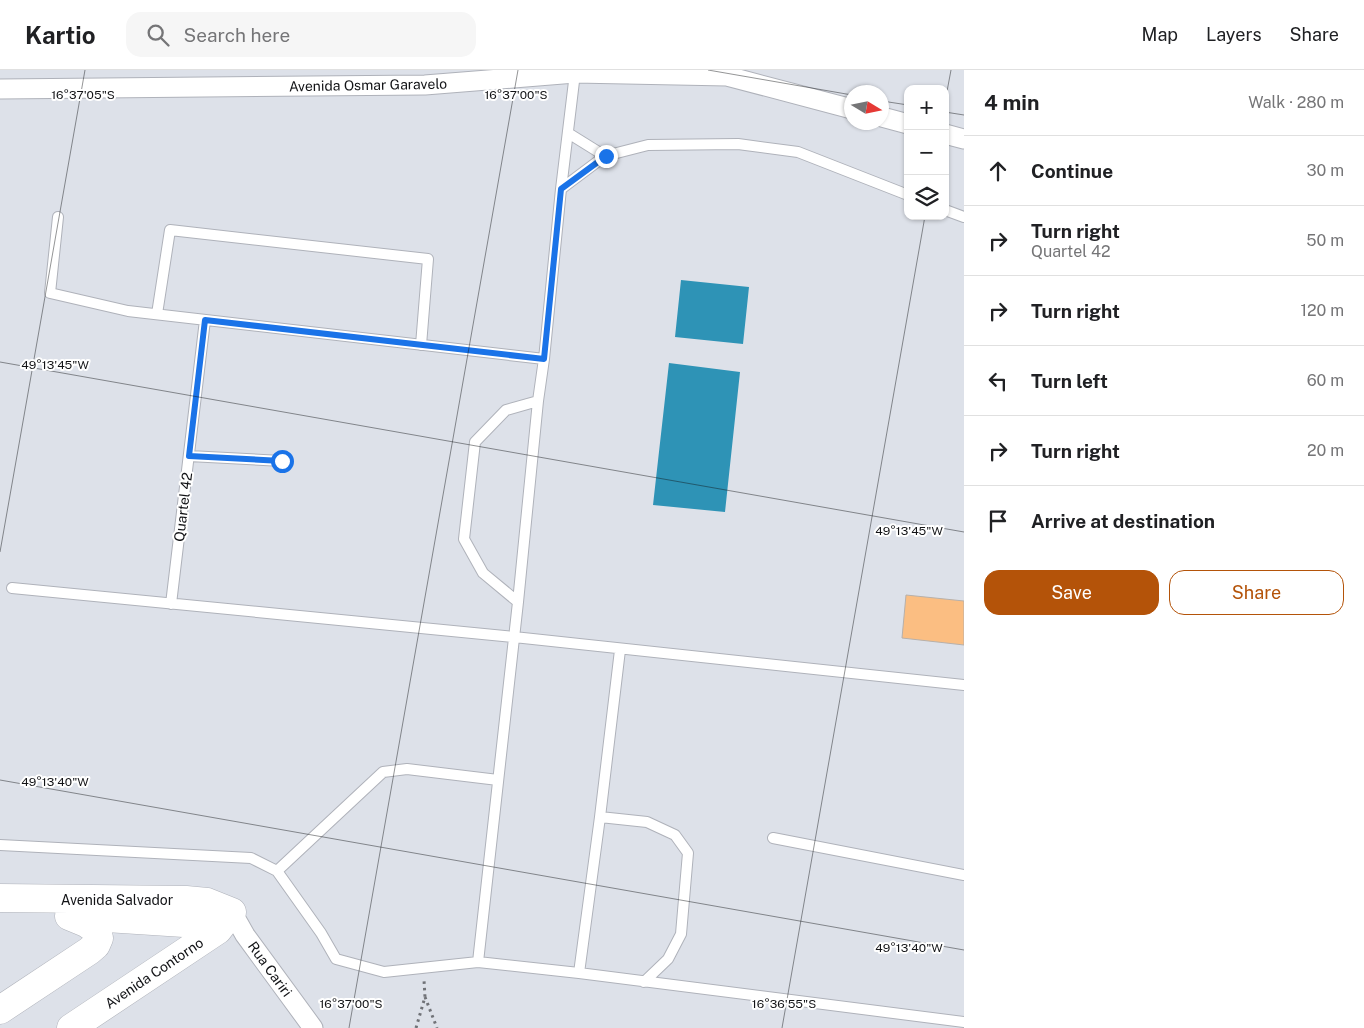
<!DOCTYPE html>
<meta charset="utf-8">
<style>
body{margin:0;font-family:"Public Sans",sans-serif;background:#f6f6f6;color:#202124}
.controls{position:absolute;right:15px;top:15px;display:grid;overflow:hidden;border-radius:10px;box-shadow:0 1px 4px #0004}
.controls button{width:45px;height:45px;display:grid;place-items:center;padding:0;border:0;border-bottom:1px solid #e0e0e0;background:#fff;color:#202124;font:25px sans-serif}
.compass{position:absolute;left:844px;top:15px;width:45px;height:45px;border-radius:50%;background:#fff;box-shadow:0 1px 4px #0004;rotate:100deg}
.stop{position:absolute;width:15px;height:15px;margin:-11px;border:4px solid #1a73e8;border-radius:50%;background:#fff}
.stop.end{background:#1a73e8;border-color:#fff;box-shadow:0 1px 5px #0008}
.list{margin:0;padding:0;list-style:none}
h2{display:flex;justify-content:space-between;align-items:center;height:65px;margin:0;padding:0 20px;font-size:21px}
h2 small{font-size:16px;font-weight:400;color:#757577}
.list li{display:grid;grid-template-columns:32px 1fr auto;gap:15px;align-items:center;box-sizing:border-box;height:70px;padding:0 20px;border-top:1px solid #e0e0e0}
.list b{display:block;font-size:19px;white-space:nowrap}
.list p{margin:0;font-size:16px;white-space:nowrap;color:#757577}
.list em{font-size:16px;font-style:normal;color:#757577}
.actions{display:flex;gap:10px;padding:15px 20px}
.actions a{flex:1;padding:11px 0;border:1px solid #b45309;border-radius:15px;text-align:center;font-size:18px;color:#b45309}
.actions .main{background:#b45309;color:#fff}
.icon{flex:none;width:28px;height:28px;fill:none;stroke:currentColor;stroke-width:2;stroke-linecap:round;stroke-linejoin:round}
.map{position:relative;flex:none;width:964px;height:958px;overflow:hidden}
header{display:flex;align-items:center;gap:30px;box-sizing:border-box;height:70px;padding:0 25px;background:#fff;border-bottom:1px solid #e0e0e0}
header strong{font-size:24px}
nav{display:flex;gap:28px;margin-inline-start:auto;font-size:18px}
.search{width:350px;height:45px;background:#f6f6f6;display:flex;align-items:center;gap:12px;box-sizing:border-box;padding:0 18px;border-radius:15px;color:#757577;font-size:19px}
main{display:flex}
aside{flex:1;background:#fff}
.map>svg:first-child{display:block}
.water{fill:#2e93b6}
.building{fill:#fbbe82;stroke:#b7b0aa}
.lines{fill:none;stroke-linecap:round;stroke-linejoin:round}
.lane-casing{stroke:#afb2ba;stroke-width:12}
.street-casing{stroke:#afb2ba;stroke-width:21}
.secondary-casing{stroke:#afb2ba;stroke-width:29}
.path{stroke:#707277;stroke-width:3;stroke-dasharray:2.5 4;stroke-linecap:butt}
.lane{stroke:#fff;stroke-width:10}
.street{stroke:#fff;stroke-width:19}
.secondary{stroke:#fff;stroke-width:28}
.route{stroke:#1a73e8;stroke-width:6}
.ticks{fill:none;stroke:#121316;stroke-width:1;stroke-opacity:0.45}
.labels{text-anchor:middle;stroke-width:4;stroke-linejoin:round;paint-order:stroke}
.street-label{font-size:14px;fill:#121316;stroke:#fff}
.ticks-label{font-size:12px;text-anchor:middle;fill:#121316;stroke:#fff;stroke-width:4;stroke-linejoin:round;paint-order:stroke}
</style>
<header>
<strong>Kartio</strong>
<div class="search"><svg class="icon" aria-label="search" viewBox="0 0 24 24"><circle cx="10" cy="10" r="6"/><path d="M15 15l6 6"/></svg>Search here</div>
<nav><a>Map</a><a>Layers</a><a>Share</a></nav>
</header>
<main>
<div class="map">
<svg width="964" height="958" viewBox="0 0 964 958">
<rect width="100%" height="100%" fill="#dde1e9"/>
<path class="water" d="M681 210 749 217 743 274 675 267Z
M669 293 740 302 725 442 653 435Z"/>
<path class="building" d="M906 525 964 531V575L902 568Z"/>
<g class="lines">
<defs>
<path id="lane" d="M568 63 605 86
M561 119 605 86 648 75 738 74 798 82 908 125
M945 140 964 147
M58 147 50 223 128 241 544 289
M157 244 170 160 428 189 421 275
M189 386 282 391
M12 518 514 567 964 615
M518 532 483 503 464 469 475 372 506 340 538 331
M171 534 205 250
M498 710 407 699 383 702 277 801 321 863 336 889 384 902 478 892 579 903 964 952
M600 747 647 752 675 765 688 783 681 864 668 889 644 912
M773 768 964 805
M0 775 251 788 277 801
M478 892 518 532 538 331 544 289 561 119 575 3
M579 903 600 747 620 580"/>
<path id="street" d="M0 19 425 15 575 3 727 6 852 39
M882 47 908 54
M945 64 964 69
M232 842 245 865 313 958"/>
<path id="secondary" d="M0 828 186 830 207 832 232 842 218 860 71 958
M91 847 184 853 218 860
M0 940 89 881 96 875 99 868 96 860 86 853 69 846"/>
</defs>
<use href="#lane" class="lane-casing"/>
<use href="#street" class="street-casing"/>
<use href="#secondary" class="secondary-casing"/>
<path class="path" d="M425 927 437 958
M416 958 425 927 424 910"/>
<use href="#lane" class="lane"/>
<use href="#street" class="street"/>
<use href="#secondary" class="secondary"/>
</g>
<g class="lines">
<path class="route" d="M282 391 189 386 205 250 544 289 561 119 606 86"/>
</g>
<path class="ticks" d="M708 0 852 25M882 31 908 35M945 32 951 0M945 42 964 45M0 292 964 462M0 482 85 0M0 710 964 880M349 958 518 0M782 958 925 146"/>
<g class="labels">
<g class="street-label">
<text transform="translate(368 15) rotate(-1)" y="5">Avenida Osmar Garavelo</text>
<text transform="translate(183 437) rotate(-83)" y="5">Quartel 42</text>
<text x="117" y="835">Avenida Salvador</text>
<text transform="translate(270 899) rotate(54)" y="5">Rua Cariri</text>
<text transform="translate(154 903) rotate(-34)" y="5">Avenida Contorno</text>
</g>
</g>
<g class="ticks-label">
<text x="83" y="29">16°37'05"S</text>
<text x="516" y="29">16°37'00"S</text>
<text x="55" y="299">49°13'45"W</text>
<text x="909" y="465">49°13'45"W</text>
<text x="55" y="716">49°13'40"W</text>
<text x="909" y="882">49°13'40"W</text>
<text x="351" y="938">16°37'00"S</text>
<text x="784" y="938">16°36'55"S</text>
</g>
</svg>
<div class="controls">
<button>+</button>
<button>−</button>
<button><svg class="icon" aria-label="layers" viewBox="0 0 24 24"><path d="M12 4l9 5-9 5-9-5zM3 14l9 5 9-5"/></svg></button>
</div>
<svg class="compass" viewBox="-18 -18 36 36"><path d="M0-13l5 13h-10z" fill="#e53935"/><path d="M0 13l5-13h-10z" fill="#757577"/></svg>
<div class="stop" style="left:282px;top:391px"></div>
<div class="stop end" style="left:606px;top:86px"></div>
</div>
<aside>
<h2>4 min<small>Walk · 280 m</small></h2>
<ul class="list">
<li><svg class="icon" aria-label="ahead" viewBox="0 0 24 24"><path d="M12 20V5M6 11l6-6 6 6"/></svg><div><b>Continue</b></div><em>30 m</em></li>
<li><svg class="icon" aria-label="right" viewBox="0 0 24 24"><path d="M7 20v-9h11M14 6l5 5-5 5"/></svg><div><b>Turn right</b><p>Quartel 42</p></div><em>50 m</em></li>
<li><svg class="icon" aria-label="right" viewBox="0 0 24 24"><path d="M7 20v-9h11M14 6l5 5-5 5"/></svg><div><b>Turn right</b></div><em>120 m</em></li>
<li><svg class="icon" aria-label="left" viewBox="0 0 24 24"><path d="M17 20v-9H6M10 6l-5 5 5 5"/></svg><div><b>Turn left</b></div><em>60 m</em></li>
<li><svg class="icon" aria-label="right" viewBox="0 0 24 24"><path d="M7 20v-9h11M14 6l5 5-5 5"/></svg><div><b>Turn right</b></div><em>20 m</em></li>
<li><svg class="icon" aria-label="arrive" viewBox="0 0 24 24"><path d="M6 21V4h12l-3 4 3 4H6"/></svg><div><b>Arrive at destination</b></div></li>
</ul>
<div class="actions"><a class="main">Save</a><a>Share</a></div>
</aside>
</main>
